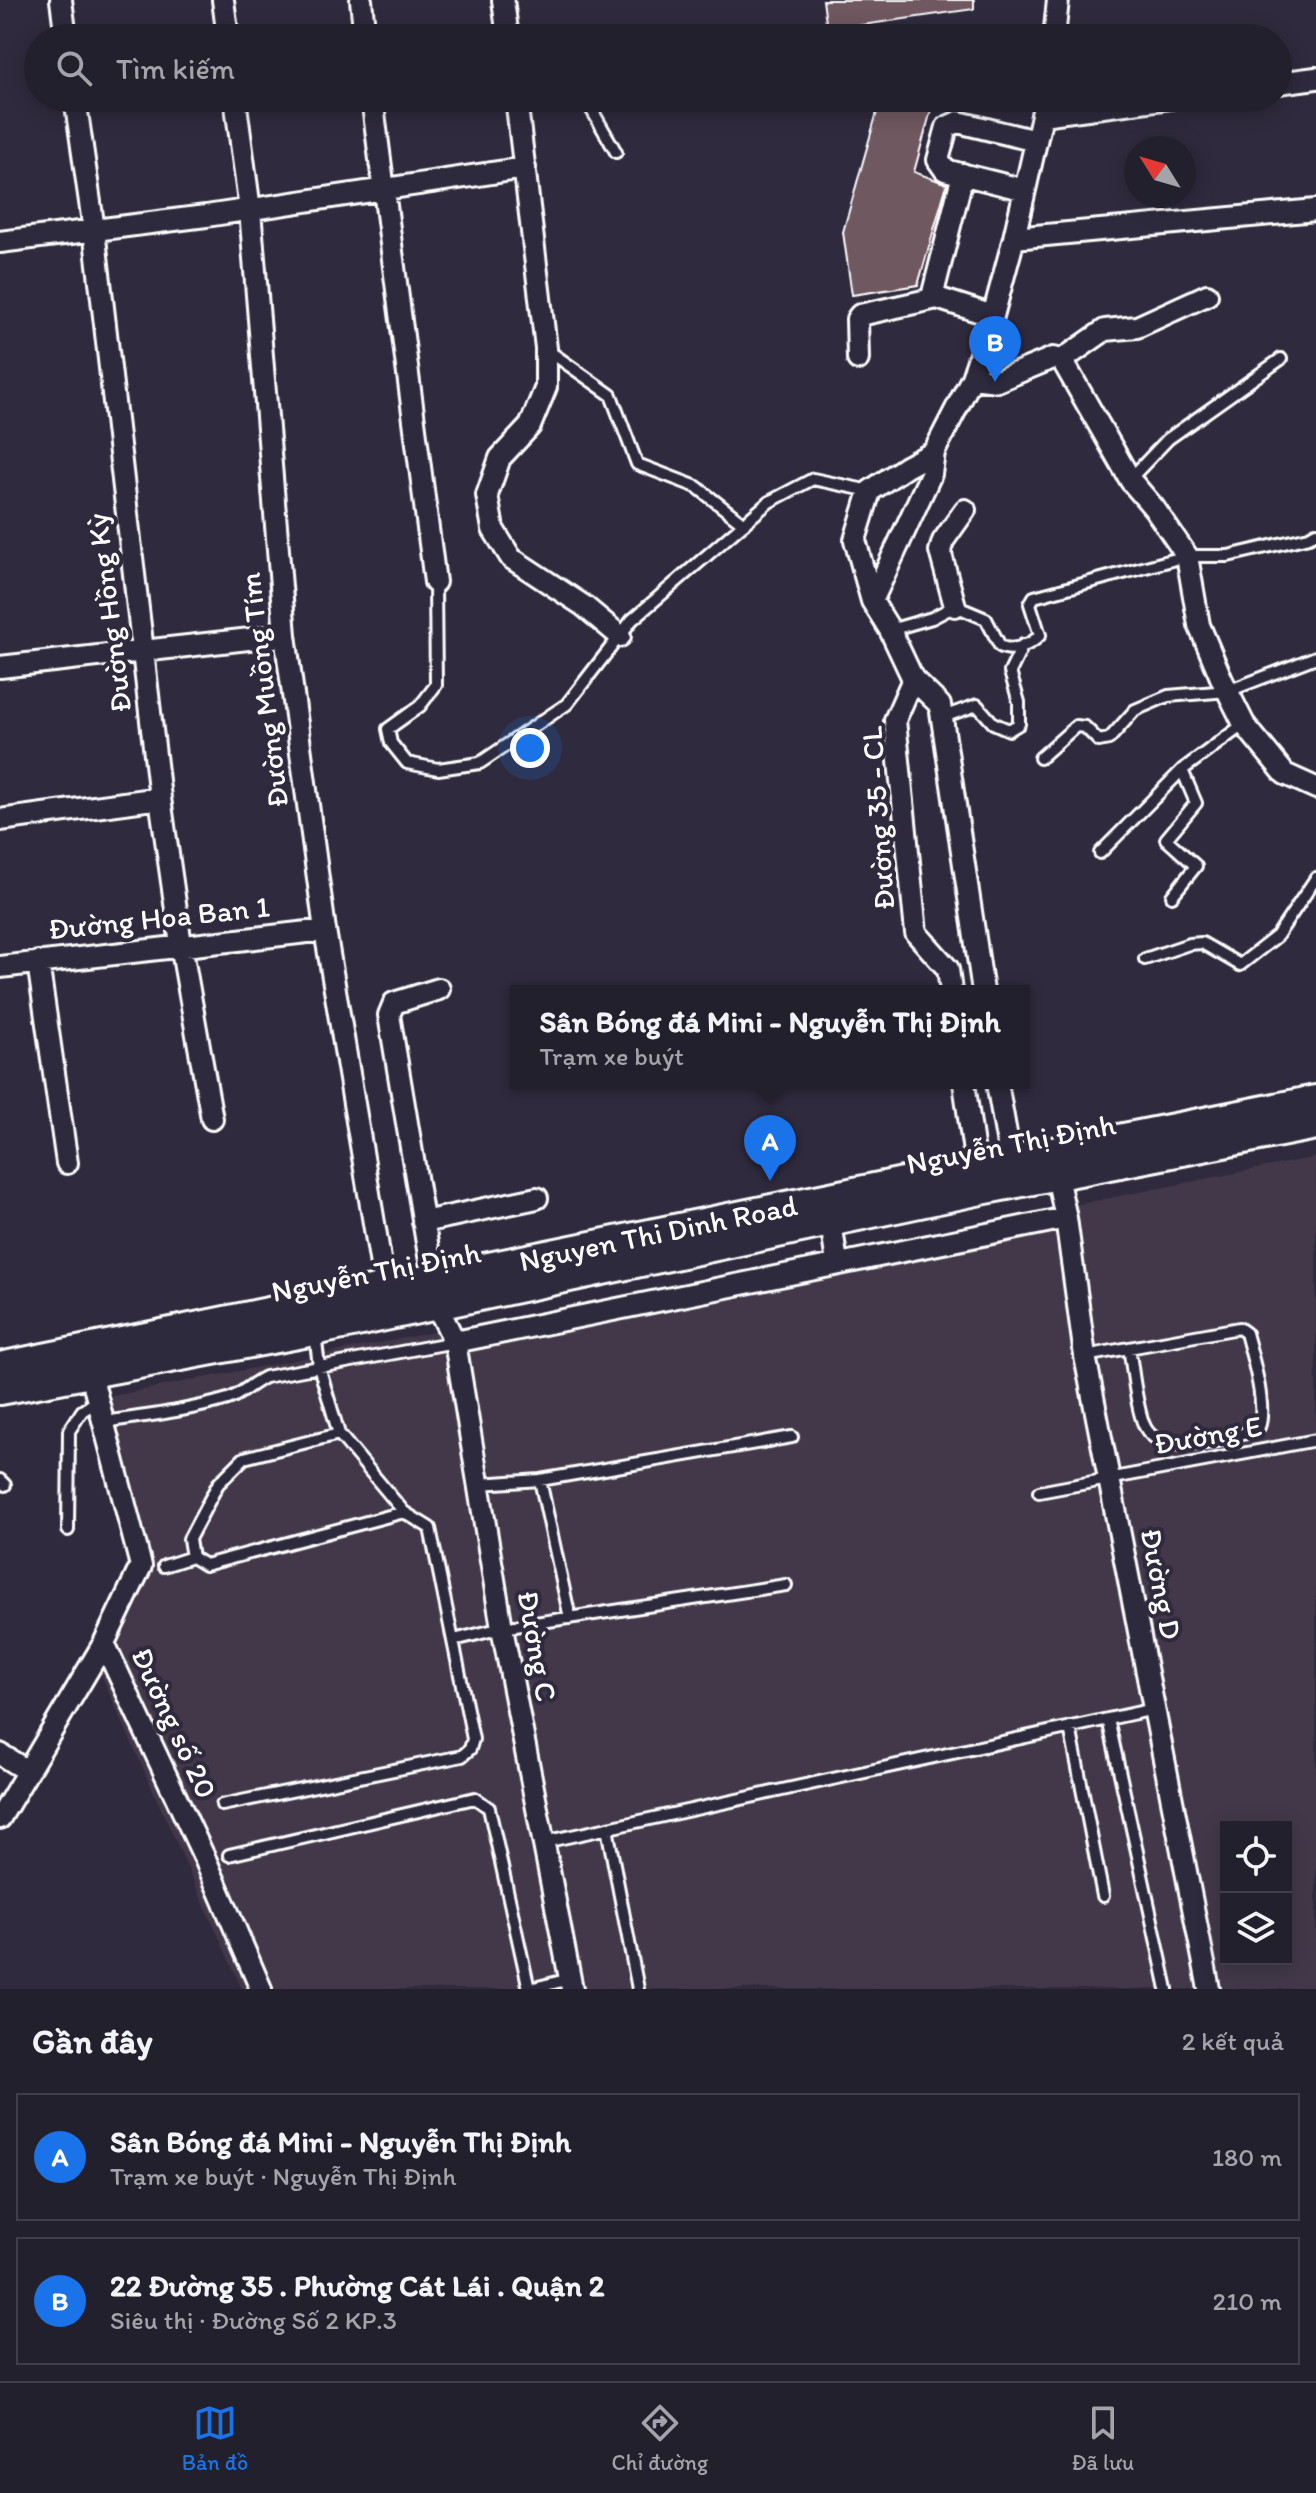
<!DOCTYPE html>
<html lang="vi">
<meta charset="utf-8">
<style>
body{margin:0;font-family:Itim,sans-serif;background:#2f2d3a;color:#f1f3f6}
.controls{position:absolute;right:24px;bottom:24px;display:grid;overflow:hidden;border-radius:0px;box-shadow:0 4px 20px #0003}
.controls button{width:72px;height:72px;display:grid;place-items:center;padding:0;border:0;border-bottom:2px solid #403e4a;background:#23202e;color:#f1f3f6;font:40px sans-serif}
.compass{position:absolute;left:1124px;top:136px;width:72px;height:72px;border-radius:50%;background:#23202e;box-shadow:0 4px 20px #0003;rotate:307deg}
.you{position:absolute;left:530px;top:748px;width:28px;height:28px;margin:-20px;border:6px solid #fff;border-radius:50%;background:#1a73e8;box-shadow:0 0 0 12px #1a73e833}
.badge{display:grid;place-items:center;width:52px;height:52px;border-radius:50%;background:#1a73e8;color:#fff;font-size:26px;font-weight:700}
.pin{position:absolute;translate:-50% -66px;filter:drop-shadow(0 2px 4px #0008)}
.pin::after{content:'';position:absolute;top:42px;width:28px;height:24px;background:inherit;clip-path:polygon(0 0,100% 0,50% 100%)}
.popup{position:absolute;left:510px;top:985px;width:520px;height:104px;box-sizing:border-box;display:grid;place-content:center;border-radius:0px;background:#23202e;filter:drop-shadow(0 2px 6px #0005);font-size:26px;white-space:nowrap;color:#a3a3aa}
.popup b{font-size:30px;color:#f1f3f6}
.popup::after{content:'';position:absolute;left:50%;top:100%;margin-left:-16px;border:16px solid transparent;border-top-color:#23202e}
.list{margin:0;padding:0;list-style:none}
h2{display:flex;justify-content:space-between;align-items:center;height:104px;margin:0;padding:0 32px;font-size:34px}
h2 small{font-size:26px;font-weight:400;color:#a3a3aa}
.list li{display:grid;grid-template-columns:52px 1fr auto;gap:24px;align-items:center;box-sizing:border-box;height:128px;margin:0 16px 16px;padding:0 16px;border:2px solid #403e4a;border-radius:0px}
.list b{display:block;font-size:30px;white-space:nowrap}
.list p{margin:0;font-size:26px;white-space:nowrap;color:#a3a3aa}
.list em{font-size:26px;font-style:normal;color:#a3a3aa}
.icon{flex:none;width:44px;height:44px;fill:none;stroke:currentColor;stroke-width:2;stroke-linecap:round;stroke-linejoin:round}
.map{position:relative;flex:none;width:1316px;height:1989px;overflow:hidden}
.search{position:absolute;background:#23202e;box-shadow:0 4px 20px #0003;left:24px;right:24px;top:24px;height:88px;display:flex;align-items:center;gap:20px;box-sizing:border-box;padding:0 28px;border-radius:44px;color:#a3a3aa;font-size:30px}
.sheet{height:392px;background:#23202e}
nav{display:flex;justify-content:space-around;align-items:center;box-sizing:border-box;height:112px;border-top:2px solid #403e4a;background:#23202e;font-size:22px;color:#a3a3aa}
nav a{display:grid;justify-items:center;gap:4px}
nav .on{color:#1a73e8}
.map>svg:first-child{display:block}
.built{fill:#423848;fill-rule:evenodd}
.building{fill:#705960;stroke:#fff;stroke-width:2}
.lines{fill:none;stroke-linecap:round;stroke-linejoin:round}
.lane-casing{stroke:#fff;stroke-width:16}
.street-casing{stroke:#fff;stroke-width:26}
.primary-casing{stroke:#fff;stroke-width:36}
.lane{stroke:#2f2a3d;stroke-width:10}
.street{stroke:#2f2a3d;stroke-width:20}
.primary{stroke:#2f2a3d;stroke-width:30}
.labels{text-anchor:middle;stroke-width:8;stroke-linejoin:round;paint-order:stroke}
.street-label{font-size:30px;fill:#fff;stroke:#2f2a3d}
</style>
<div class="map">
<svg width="1316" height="1989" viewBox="0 0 1316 1989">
<rect width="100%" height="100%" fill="#2f2a3d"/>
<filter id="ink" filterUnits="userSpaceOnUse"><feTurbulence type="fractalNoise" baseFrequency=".0125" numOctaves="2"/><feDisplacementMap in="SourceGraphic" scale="16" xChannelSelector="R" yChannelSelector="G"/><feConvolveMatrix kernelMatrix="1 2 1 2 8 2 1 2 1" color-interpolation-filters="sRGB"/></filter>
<g filter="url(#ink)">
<path class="built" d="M1316 1157V1989H242L90 1650 123 1584 126 1560 92 1400ZM1226 1827H1286V1959H1226Z"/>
<path class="building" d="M823 0H974V9L827 30Z
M881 98H902L932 107 914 172 947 184 918 285 852 295 843 232Z"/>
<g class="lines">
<defs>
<path id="lane" d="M585 98 616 152
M546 349 611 395 637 464 697 487 744 524
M1130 479 1168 439 1281 359
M435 582 436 685 420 706 388 729 391 743 407 763 438 769 480 763 567 704 632 620 769 502 813 479 870 491
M890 630 932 618 955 606 986 619 1000 646C1012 653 1031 645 1040 635L1030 604 1034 597 1187 556H1228L1309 537 1316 533
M943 717 977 705 993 723 1009 730 1019 724V702L1010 672 1023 645
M1040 758 1076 726 1085 727 1099 741 1109 739 1135 710 1168 696 1228 691 1316 657
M1100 853 1182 770 1244 724
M1172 896 1196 866 1166 839 1196 803 1182 770
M1145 959 1189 944 1202 943 1240 965 1277 936 1316 878
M1085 1356 1239 1328 1246 1333C1252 1355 1267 1406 1259 1427 1235 1440 1161 1459 1145 1427 1136 1409 1133 1369 1129 1348
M104 1422C145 1416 188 1411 228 1399 239 1396 252 1383 265 1377L455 1342
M339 1434 244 1458 218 1484 189 1539 192 1557 205 1565 404 1512
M0 1480 5 1485
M540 1480 570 1618
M479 1484 540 1480 792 1437
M1039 1492 1316 1440
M68 1530 69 1431 82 1411 99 1400
M164 1566 192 1557
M454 1640 502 1628 786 1585
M1108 1719 1167 1989
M1070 1727 1103 1896
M222 1805 462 1756 470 1749 473 1739 430 1528 404 1512 339 1434 319 1367 316 1341
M607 1828 638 1989
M544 1842 1154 1709
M229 1855 475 1798 489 1808 529 1989
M530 1989 570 1979"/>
<path id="street" d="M61 0 66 38
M223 0 228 38
M361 0 365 38
M503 0 508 38
M1054 38 1058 0
M1278 83 1316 78
M75 98 94 230 160 798 181 945 212 1119
M235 98 250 210 285 635 325 930 382 1271
M372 98 435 582
M516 98 546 348V387L530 426 500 458 487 495 493 529 511 558 584 606 620 636
M1042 115 1170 98
M963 174 933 293 937 298 993 316
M1025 190 945 170 938 160 947 127 958 122 1036 141
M1014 238 1316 210
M0 242 206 216 525 168
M858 359 857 319 860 315 937 298
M1062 360 1105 330 1137 327 1207 295
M972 378 997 381 1053 358 1062 360 1131 481 1154 508 1187 556 1199 625 1222 680 1244 724 1285 774 1316 788
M934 452 906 467 870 491 855 540 872 601 890 630 913 679 940 705 983 991
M872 601 931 474 934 452 972 378 993 316 1014 238 1046 98
M955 606 940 551 943 541 965 510
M0 667 285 635
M913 679 895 720 916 933 948 969 951 991
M0 820 160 798
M38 962 67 1163
M0 967 325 930
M964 1083 974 1152
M997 1083 1008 1145
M1060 1190 1066 1218 1085 1356 1209 1989
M423 1222 537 1198
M833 1236 837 1263
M430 1261 389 1015 394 1003 439 989
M442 1316 455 1342 502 1628 572 1989
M455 1342 1066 1218
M104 1643 206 1861 261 1989
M0 1754 27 1771
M0 1818 104 1643 141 1566 94 1386"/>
<g id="primary">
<path id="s1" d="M0 1368 977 1168 1316 1101"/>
<path d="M0 1389 314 1330 981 1189 1316 1124"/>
</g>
</defs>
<use href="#lane" class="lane-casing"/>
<use href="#street" class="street-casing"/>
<use href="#primary" class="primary-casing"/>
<use href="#lane" class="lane"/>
<use href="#street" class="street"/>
<use href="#primary" class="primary"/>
</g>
</g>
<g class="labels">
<g class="street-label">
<text transform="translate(109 613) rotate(-97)" y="10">Đường Hồng Kỳ</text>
<text transform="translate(264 690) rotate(-97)" y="10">Đường Muồng Tím</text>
<text transform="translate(878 818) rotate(-94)" y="10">Đường 35 - CL</text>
<text transform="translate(159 918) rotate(-6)" y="10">Đường Hoa Ban 1</text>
<text transform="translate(1011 1144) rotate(-11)" y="10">Nguyễn Thị Định</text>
<text dy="10" stroke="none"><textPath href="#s1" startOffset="672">Nguyen Thi Dinh Road</textPath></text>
<text transform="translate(376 1272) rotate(-11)" y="10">Nguyễn Thị Định</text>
<text transform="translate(1208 1435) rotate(-10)" y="10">Đường E</text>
<text transform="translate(1161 1584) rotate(79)" y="10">Đường D</text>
<text transform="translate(537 1646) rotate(80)" y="10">Đường C</text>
<text transform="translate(174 1723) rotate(65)" y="10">Đường số 20</text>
</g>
</g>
</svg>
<div class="controls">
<button><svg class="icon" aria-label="locate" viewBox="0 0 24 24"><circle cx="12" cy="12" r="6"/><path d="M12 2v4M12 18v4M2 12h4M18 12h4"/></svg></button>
<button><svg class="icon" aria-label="layers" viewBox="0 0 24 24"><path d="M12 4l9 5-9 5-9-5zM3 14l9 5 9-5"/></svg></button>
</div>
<svg class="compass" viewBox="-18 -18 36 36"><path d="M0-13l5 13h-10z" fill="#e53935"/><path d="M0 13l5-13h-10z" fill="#a3a3aa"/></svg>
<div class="you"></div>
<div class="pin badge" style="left:770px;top:1181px">A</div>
<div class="popup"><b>Sân Bóng đá Mini - Nguyễn Thị Định</b>Trạm xe buýt</div>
<div class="pin badge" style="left:995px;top:382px">B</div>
<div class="search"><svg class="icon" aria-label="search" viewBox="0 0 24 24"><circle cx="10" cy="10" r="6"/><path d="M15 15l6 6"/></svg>Tìm kiếm</div>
</div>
<section class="sheet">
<h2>Gần đây<small>2 kết quả</small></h2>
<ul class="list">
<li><span class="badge">A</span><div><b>Sân Bóng đá Mini - Nguyễn Thị Định</b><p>Trạm xe buýt · Nguyễn Thị Định</p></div><em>180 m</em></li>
<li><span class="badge">B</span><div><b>22 Đường 35 . Phường Cát Lái . Quận 2</b><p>Siêu thị · Đường Số 2 KP.3</p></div><em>210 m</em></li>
</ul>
</section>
<nav>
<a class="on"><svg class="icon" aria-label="map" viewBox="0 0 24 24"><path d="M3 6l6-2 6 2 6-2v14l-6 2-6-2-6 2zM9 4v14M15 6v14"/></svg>Bản đồ</a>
<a><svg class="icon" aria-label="directions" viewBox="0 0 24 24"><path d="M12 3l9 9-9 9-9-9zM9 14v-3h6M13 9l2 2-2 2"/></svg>Chỉ đường</a>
<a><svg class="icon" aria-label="saved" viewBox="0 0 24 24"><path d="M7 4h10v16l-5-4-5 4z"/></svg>Đã lưu</a>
</nav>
